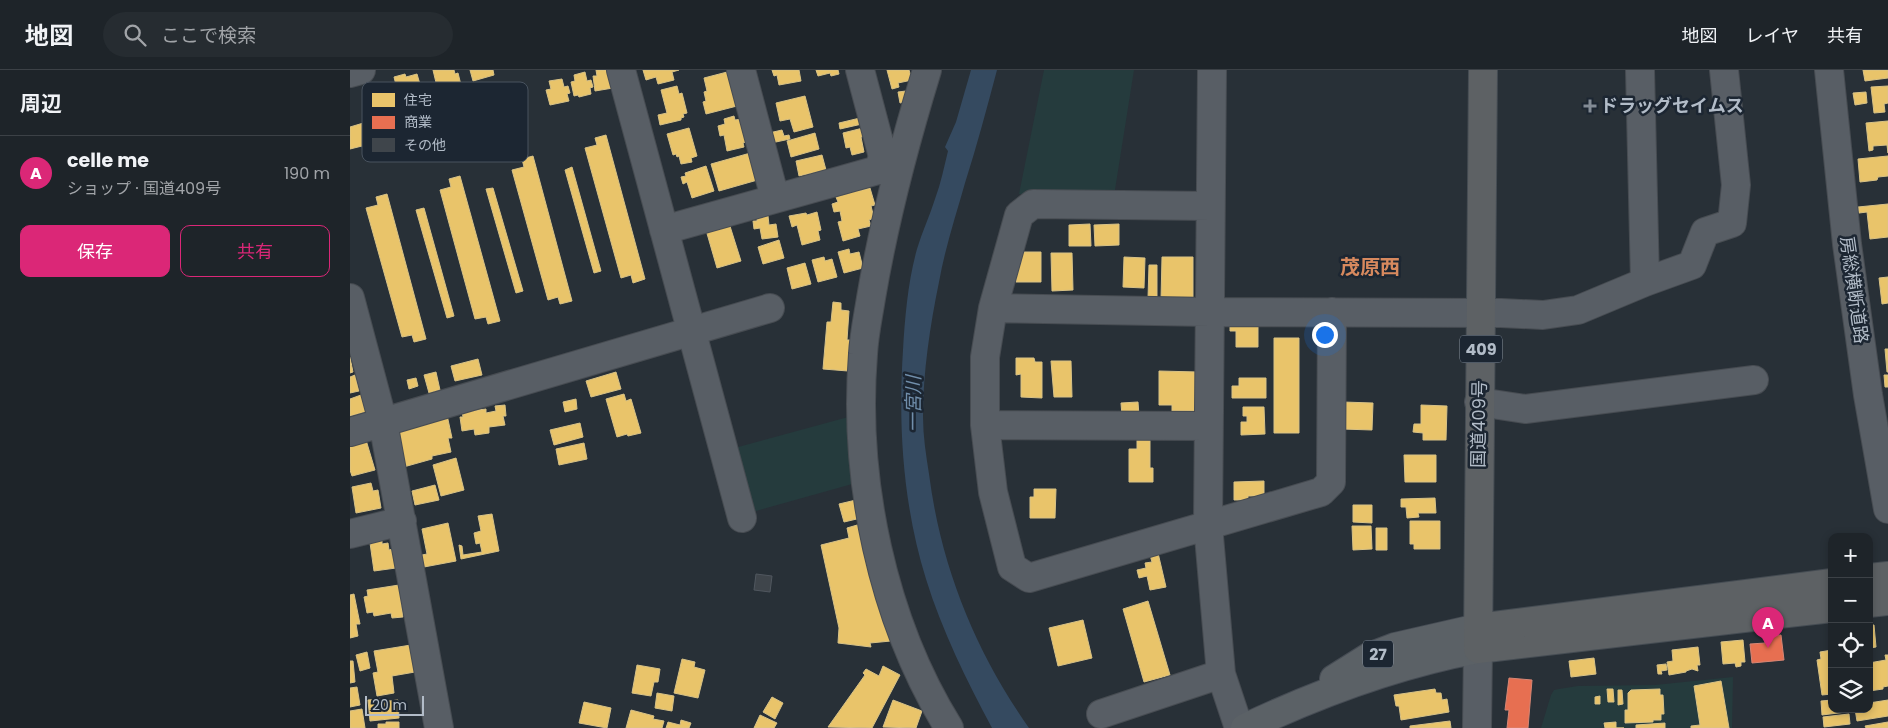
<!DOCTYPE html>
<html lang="ja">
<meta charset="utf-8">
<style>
body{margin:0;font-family:Poppins,"Noto Sans JP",sans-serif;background:#262c31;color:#f1f3f6}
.controls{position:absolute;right:15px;bottom:15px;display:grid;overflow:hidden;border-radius:10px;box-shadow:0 2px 8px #0003}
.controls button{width:45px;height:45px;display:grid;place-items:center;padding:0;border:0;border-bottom:1px solid #3c4146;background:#1e2429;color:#f1f3f6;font:25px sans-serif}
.scale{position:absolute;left:15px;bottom:12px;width:59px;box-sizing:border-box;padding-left:5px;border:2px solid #b2bcc8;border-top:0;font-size:14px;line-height:18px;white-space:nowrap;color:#b2bcc8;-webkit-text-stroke:4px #1c2632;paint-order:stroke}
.you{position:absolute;left:974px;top:264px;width:18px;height:18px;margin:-12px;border:4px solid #fff;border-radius:50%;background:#1a73e8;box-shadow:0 0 0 8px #1a73e833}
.badge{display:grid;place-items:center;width:32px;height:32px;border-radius:50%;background:#db2777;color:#fff;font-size:16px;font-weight:700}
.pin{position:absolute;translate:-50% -41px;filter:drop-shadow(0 1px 2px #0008)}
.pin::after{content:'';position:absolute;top:26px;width:18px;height:15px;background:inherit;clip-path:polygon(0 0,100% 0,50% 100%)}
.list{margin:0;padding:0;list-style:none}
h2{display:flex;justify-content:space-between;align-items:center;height:65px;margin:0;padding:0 20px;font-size:21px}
h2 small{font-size:16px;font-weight:400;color:#a1a4a8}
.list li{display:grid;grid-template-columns:32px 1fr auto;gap:15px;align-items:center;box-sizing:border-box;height:75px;padding:0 20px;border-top:1px solid #3c4146}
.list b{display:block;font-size:19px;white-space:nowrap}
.list p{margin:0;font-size:16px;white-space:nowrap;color:#a1a4a8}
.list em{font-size:16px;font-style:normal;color:#a1a4a8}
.actions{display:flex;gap:10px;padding:15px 20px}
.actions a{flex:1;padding:11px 0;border:1px solid #db2777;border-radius:10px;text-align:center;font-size:18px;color:#db2777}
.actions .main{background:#db2777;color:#fff}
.icon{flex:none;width:28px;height:28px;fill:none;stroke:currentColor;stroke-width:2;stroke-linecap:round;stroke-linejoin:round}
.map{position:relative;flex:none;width:1538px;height:658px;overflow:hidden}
header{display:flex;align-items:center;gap:30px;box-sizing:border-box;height:70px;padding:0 25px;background:#1e2429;border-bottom:1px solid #3c4146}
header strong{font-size:24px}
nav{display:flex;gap:28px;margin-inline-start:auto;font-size:18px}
.search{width:350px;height:45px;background:#262c31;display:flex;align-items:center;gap:12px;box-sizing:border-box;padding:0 18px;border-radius:28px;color:#a1a4a8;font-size:19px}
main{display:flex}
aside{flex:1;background:#1e2429}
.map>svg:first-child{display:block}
.green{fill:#253b3d}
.water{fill:#354a60}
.homes{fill:#e9c46a;stroke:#d8c286}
.shops{fill:#e76f51;stroke:#d78675}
.building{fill:#3f454b;stroke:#50575f}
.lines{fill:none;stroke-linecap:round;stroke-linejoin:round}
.minor-casing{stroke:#474c52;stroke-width:30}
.major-casing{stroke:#464c54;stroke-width:30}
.highway-casing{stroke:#454c53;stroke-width:30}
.minor{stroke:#585e65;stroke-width:28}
.major{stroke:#5b6166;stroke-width:28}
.highway{stroke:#5d6164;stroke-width:28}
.poi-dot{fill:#828b95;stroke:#1c2632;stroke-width:2}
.labels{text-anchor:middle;stroke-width:5;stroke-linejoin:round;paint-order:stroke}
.shield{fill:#1c2632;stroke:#858f9b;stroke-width:1}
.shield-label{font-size:16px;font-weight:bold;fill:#b2bcc8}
.poi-label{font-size:18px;font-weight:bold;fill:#b2bcc8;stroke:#1c2632;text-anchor:start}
.street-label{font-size:18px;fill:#b2bcc8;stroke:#1c2632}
.water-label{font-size:19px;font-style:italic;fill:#718fac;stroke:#1c2632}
.quarter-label{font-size:20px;font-weight:bold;fill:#d7895e;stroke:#1c2632}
.key{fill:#1c2632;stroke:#49535f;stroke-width:1}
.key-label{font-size:14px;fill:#b2bcc8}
</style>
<header>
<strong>地図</strong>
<div class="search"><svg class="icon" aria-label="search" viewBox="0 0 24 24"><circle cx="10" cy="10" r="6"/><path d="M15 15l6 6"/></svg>ここで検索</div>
<nav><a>地図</a><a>レイヤ</a><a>共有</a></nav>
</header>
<main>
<aside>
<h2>周辺<small></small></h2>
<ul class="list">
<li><span class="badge">A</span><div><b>celle me</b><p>ショップ · 国道409号</p></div><em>190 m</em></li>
</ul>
<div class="actions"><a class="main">保存</a><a>共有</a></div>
</aside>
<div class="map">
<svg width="1538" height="658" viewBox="0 0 1538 658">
<rect width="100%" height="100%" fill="#283037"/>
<path class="green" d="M694 0H784L764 126 669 124Z
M502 346 513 411 406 441 396 436 381 379Z
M1383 607 1382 658H1191L1201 625 1204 620 1209 619 1228 616 1305 615Z"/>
<path class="water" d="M621 0H647C637 38 627 75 615 113 606 145 595 178 589 212 580 256 573 302 573 347 573 366 576 385 579 404 591 497 625 581 679 658H642C617 611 592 561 576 509 553 435 548 357 553 280 555 247 558 211 567 179 572 162 580 145 585 129 591 113 594 97 598 81L595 77 606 52Z"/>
<path class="homes" d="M83 0H104L105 4 108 3 111 15 88 21Z
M120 0H143L144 5 123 11Z
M246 0H258L263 18 245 21 243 6H247Z
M293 0H329L322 2 324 10 308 14 306 7 296 10Z
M422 0H449L451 11 429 15 427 5 424 6Z
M466 0H488L489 4 481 6 480 3 468 6Z
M537 0H559L562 10 548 13 549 17 542 19Z
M1513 0H1538V8L1515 11Z
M381 1 387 36 356 44 353 32 356 31 354 22 357 21 354 8Z
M235 2 237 11 241 10 243 17 240 18 241 24 229 27 228 25 224 26 221 12 225 11 224 5Z
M55 4 56 7 67 4 74 28 33 40 29 28 48 23 44 7Z
M212 9 214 17 218 16 220 23 217 24 219 31 200 35 196 20 201 19 199 11Z
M327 16 329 24 332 23 337 43 333 44 334 47 331 48V50L310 55 308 45 317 43 311 20Z
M1538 16V33L1534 34 1535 42 1524 43 1521 17Z
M556 21 558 31 550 33 548 22Z
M1516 22 1517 33 1505 35 1503 23Z
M455 26 463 57 444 62 440 49 430 51 426 33Z
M384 46 385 50 392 49 396 72 393 73 394 77 377 81 374 65 370 66 368 56 375 54 374 49Z
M510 48 512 54 490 59 489 53Z
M20 51 29 84 15 87 12 76 0 79V57Z
M1538 51V83L1537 75 1523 76V80L1519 81 1516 53Z
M339 58 347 86 341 88 342 92 331 94 329 86 327 87 326 84 323 85 317 64Z
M513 58 515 66 511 67 514 82 502 85 500 77 496 78 493 63Z
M432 60 434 66 439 65 440 69 421 73 419 63Z
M465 63 469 79 441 87 437 71Z
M256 65 295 209 283 213 281 205 271 208 235 78 247 75 245 68Z
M404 82 411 109 369 121 361 94Z
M472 85 476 100 449 106 446 91Z
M183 86 222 231 210 234 208 227 198 230 162 100 174 97 172 89Z
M1538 86V106L1528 107 1527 110 1510 112 1508 89Z
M356 96 364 121 342 128 337 112 333 114 331 107 336 106 335 103Z
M222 97 251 201 244 203 215 100Z
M110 106 150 251 138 254 136 247 125 249 90 120 101 117 99 109Z
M507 117 508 121 520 118 525 135 521 136 524 148 519 150 521 156 508 159 510 166 493 171 488 152 492 151 490 141 484 142 482 134 488 132 486 127 500 123 499 119Z
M143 118 173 221 166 223 136 119Z
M37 124 76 269 64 272 62 265 52 267 16 138 28 135 26 127Z
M1538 134V167L1520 169 1517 142 1509 143 1508 137Z
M74 138 104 246 97 248 66 140Z
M467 142 471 160 468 161 470 170 452 175 447 155 442 157 439 146 456 143 457 145Z
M418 146 419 155 426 154 428 167 412 169 410 158 404 159 403 151H407V148Z
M379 153 391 191 367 198 356 160Z
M740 154 741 176H719V155Z
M769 154V175L745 176 744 155Z
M429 170 434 188 413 194 408 177Z
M499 179 500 184 509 182 513 198 494 203 488 182Z
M670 182H691V212H666V195L671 194Z
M701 183H722L723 220 702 221Z
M474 187 475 191 482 189 487 207 468 212 462 190Z
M774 187 795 188 794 218 773 217Z
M812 187H843V230H811Z
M455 193 461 214 442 219 437 198Z
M799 195H807V228H798Z
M1538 207V233L1532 234 1529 208Z
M483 232 491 233V240L499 241 497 270H501L498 301 473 299 477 252H481Z
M880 252H908V277H886V261H880Z
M924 268H949V363H924Z
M1535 279H1538V302H1537Z
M0 287 3 302 0 303Z
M666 288H684L685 292H692V328L671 327V304L666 305Z
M128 289 132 305 105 311 101 296Z
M701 291H721L722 327H704Z
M809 301 848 302V341H822V335H809Z
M86 302 90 320 79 323 74 305Z
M266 302 271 319 241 327 236 311Z
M5 305 9 321 0 323V307Z
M1534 305H1538V317H1535Z
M66 308 68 316 59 319 57 310Z
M889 308H916V328H882V316H889Z
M274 324 276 331 281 329 291 363 278 366 277 364 267 367 256 329Z
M11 325 16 342 0 346V329Z
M226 329 227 339 215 342 213 332Z
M788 332 789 346H772L771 333Z
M993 332 1023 333 1022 360 992 359Z
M155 335 156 346H153L155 355 139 357V363L125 365 124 359 112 361 110 347H113L112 342 136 339V343L146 341 145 336Z
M1071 335 1097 336 1096 370H1073V363L1063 362 1064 354H1071Z
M893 337H914L915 364 891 365V352H897V346H893Z
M97 345 102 368H98L101 382 82 386V389L50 398 48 359Z
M230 353 233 367 204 375 200 360Z
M16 370 25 400 2 406 0 400V375Z
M787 370H800V398H803V412H779V379H787Z
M234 373 237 389 209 395 206 379Z
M1054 385H1086V412H1055Z
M106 388 114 420 91 426 83 395Z
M914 411V426H898V430H884V412Z
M21 413 23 421 28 420 31 438 6 443 2 417Z
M85 415 89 430 65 435 62 421Z
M684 419H706L705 448H680V427H684Z
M1085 428 1086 443H1068L1069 447 1057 448 1056 437H1051V429Z
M506 430 511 448 494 452 489 434Z
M1003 435H1022V453L1003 452Z
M142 444 149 481 111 489 109 475 112 476 113 485 132 482 130 473 126 474 124 463 131 461 128 446Z
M1060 451H1090V479H1064V474H1060Z
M98 453 106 491 74 497 72 485 77 484 72 459Z
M514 453 541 571 520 573 521 577 488 573 489 558 471 475 499 468 497 458Z
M1002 456H1021L1022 479 1003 480Z
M1026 458H1037V480H1026Z
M32 471V474L38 473 39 480 43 479 46 498 24 501 20 473Z
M808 483 816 517 800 520 797 506 789 508 787 500 796 498 795 493 802 492 800 485Z
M49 515 53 547 42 548 41 543 24 546 23 542 17 543 14 527 18 526 17 520Z
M4 524 10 554H6L8 566 0 568V525Z
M798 531 820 605 794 612 773 539Z
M733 550 742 588 708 596 699 558Z
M1519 555H1524L1526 577 1520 578 1521 587H1519Z
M1393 570 1395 592H1391V596L1386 597 1385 593 1373 594 1371 572Z
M61 575 65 602 42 606 44 623 27 626 23 603 28 602 24 581Z
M1348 577 1350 595H1347L1348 601 1342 599 1336 601V602L1319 605 1317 592 1323 591 1322 580Z
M1482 580V624L1472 625 1467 590 1471 589 1470 582Z
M17 582 20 598 10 601 6 585Z
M1535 585H1538V616L1533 617V619L1519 621V593L1536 590Z
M1244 588 1246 604 1221 607 1219 591Z
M332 589 345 592 344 597 355 600 348 628 324 623Z
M0 591H3L5 612 0 613Z
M1316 594 1317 600 1311 601 1312 604H1308L1307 595Z
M287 595 310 599 308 612H304L301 626 282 623Z
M533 596 550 605 522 658 478 657 515 605 513 603 516 599 529 606Z
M1371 611 1379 658H1341V656L1350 655 1344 616Z
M7 617 10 635 0 637V618Z
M1085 619 1086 623H1091L1092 630 1097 629 1099 642 1051 650 1049 636H1046L1044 625Z
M1257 619H1263L1264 632H1258Z
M1310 619V625H1313L1314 644H1311V650H1303V652L1275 653V640H1278V623L1281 620Z
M1268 620H1272L1273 634 1268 635Z
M307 623 324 626 322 641 305 638Z
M1250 626V634H1245V627Z
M422 627 433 633 425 649 413 642Z
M30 629V632L48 630 49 648 20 651 18 630Z
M543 630 572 641 566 658 533 657Z
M1482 630V639H1496V642L1472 645 1471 631Z
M1538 630V646L1507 651 1505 639H1519V633Z
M234 632 261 638 257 658 229 653Z
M12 639 15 658H0V641Z
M281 640 304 646 303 649 314 651 312 658H276Z
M1499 644 1500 654 1474 657 1473 647Z
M410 645 427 653 424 658H404Z
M331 650 341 653 339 658H316L318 652 330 655Z
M1100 651 1101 658H1060V656Z
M36 652H49V658H28V654H36Z
M1266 652V658H1274H1255L1254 653Z
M1538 652V658H1516L1515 656Z
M1315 653V658H1286V655Z"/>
<path class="shops" d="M1431 565 1434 590 1402 593 1400 574 1415 573 1414 566Z
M1159 608 1182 610 1178 658H1157L1159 640H1155Z"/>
<path class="building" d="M406 504 422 506 420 522 404 520Z"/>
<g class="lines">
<defs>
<path id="minor" d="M271 0 392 448
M391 0 425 128
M577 0C554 75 534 151 521 228 518 247 514 265 513 284 503 410 532 550 599 658
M862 0 858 455 871 604 889 658
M1290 0 1295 212
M1479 0 1497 174 1518 325 1538 439
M0 3 11 0
M860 136 683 134 669 145 643 238 635 287V355L643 422 662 497 679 508 971 422 981 412 982 242
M314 160 528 100 533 87 510 0
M0 228 33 352 89 658
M643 238 859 242 1151 243 1193 245 1228 240 1295 212 1342 195 1355 162 1382 153 1386 115 1374 0
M1129 332 1175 339 1404 310
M635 355 858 356
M0 362 420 238
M0 464 52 451
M751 644 871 604
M1127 658 1128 579"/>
<path id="major" d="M984 609 1019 587 1045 577 1128 558
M895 658C969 623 1047 594 1128 579"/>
<path id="highway" d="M1133 0 1128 579 1482 538
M1519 508 1538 506
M1519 533 1538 531
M1128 558 1482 513"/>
</defs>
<use href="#minor" class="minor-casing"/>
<use href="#major" class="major-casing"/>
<use href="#highway" class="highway-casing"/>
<use href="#minor" class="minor"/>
<use href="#major" class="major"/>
<use href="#highway" class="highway"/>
</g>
<path class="poi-dot" d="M1237.5 28.5h5v5h5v5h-5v5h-5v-5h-5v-5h5z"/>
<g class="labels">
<g class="shield">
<rect x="1110" y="265.5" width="42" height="27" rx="4"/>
<rect x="1013" y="570.5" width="30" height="27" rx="4"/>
</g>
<g class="shield-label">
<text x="1131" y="285">409</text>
<text x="1028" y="590">27</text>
</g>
<g class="poi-label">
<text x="1250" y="42">ドラッグセイムス</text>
</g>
<g class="street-label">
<text transform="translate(1504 220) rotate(82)" y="6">房総横断道路</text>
<text transform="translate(1129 354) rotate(-89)" y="6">国道409号</text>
</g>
<g class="water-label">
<text transform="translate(563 334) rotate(-90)" y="7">一宮川</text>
</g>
<g class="quarter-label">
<text x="1020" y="204">茂原西</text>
</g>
</g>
<rect x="12" y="12" width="166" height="80" rx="8" class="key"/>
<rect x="22" y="23" width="23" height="14" fill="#e9c46a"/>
<rect x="22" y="46" width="23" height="13" fill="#e76f51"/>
<rect x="22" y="68" width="23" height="14" fill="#3f454b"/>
<g class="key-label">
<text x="54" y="35">住宅</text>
<text x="54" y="57">商業</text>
<text x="54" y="80">その他</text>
</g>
</svg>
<div class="controls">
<button>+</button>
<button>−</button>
<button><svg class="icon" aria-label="locate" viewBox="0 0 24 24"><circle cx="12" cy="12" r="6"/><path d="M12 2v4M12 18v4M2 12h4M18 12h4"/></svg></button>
<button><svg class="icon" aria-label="layers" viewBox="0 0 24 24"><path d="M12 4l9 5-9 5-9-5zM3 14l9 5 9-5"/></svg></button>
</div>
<div class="scale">20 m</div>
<div class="you"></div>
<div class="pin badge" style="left:1418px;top:578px">A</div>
</div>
</main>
